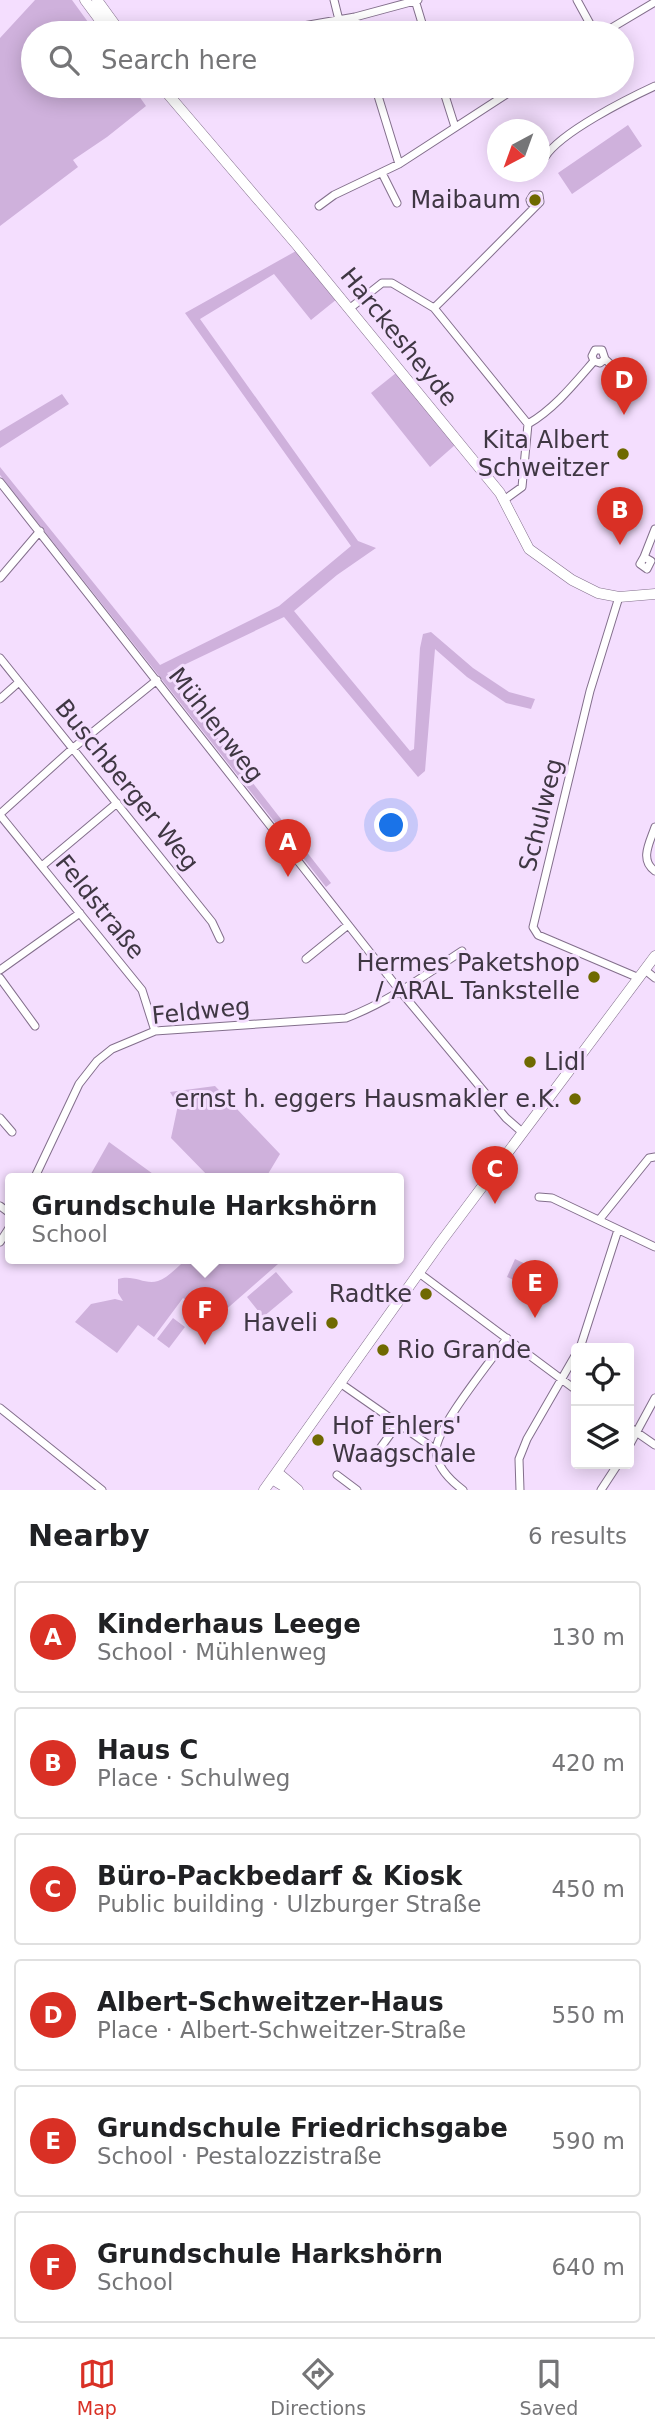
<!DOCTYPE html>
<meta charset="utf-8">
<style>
body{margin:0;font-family:"DejaVu Sans",sans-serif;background:#f2f2f2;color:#202124}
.controls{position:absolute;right:21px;bottom:21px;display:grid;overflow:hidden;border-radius:7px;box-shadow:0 4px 18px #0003}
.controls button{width:63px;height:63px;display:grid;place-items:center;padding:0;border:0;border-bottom:2px solid #e0e0e0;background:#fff;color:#202124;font:35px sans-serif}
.compass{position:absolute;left:487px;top:119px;width:63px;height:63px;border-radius:50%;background:#fff;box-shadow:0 4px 18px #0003;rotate:221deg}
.you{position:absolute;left:392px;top:826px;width:24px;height:24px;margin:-18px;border:5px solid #fff;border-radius:50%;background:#1a73e8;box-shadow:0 0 0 10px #1a73e833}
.badge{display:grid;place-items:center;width:46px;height:46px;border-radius:50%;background:#d93025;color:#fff;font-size:23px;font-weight:700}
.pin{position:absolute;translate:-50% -58px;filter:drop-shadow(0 2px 4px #0008)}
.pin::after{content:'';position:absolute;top:37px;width:24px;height:21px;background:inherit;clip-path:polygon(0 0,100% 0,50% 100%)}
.popup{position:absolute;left:5px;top:1173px;width:399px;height:91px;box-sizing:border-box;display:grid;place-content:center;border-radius:7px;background:#fff;filter:drop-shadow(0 2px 5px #0005);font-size:23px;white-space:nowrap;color:#757577}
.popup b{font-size:26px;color:#202124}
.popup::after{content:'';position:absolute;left:50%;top:100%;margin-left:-14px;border:14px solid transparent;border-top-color:#fff}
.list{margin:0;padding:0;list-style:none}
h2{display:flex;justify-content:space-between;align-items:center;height:91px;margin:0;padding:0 28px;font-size:30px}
h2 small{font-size:23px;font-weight:400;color:#757577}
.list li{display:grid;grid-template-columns:46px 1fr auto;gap:21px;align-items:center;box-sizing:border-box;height:112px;margin:0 14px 14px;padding:0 14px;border:2px solid #e0e0e0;border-radius:7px}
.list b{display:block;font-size:26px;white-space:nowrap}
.list p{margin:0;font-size:23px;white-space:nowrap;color:#757577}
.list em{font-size:23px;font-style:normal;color:#757577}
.icon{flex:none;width:38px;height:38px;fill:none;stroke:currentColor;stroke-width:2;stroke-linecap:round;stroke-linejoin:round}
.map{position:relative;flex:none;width:655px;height:1490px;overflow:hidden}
.search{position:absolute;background:#fff;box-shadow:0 4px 18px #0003;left:21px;right:21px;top:21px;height:77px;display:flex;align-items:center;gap:18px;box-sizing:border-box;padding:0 24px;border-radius:38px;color:#757577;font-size:26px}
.sheet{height:847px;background:#fff}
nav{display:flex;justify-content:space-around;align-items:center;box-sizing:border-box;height:98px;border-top:2px solid #e0e0e0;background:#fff;font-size:19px;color:#757577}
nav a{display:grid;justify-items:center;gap:4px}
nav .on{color:#d93025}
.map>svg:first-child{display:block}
.green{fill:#cfb1dc}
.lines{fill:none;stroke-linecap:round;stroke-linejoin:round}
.street-casing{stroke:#836f8c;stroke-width:9}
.secondary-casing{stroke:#836f8c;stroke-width:11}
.street{stroke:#fff;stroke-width:7}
.secondary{stroke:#fff;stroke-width:10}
.poi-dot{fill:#6f6901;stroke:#f4defe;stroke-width:2.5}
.labels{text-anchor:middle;stroke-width:6;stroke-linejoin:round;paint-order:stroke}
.poi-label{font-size:24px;fill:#3f3743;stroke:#f4defe;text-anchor:end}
.street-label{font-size:24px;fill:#3f3743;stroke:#f4defe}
</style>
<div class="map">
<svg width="655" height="1490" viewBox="0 0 655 1490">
<rect width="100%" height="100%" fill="#f4defe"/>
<path class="green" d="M35 0H72L96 33H33V86H132L146 106 107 137 73 160 78 167 0 226V38Z
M628 125 642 146 572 194 558 173Z
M296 251 337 299 311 320 274 274 200 319 358 541 376 548 337 575 294 611 410 751 414 749 420 648 423 634 431 632 473 668 509 692 535 699 531 709 506 703 467 677 435 649 425 771 418 777 284 617 167 673 331 883 326 887 0 475V467L160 665 279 606 351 546 185 313Z
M396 373 455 445 430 467 371 393Z
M62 394 69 404 0 448V431Z
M215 1086 280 1154 265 1179H211L171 1138 178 1105 170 1092Z
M109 1142 160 1179H88Z
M187 1259H272L278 1264 214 1320 183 1298 154 1337 138 1325 117 1353 75 1322 91 1304 115 1299 123 1301 118 1293V1279C134 1274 144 1285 158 1281 168 1278 179 1265 187 1259Z
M515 1259 547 1274 540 1291 507 1277Z
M276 1272 293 1292 263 1317 247 1297Z
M173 1318 185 1327 169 1348 157 1339Z"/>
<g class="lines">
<defs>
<path id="street" d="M334 0 339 20
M415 0 425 33
M577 0 595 33
M355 17 360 33
M263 33 355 17 418 0
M603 33 655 2
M375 86 399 164
M442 86 455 127
M545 157C561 132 627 99 655 86
M382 173 397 203
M319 206 334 195 399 164 519 86
M434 308C470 273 505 237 540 202L539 195H533L530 200 531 203 538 204
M349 309 382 283H392L434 308 528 424 522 487 504 500
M605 359 623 376
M528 424C554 409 574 384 594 361L592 356 595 350H602L605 359 600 363 594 361
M0 482 401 992 506 1118 522 1132
M644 557 651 561 647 569 640 564Z
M644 557 655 529
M0 578 40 531
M619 597 590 691 533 927 538 935 639 978
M0 658 212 922 220 939
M0 699 19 682
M0 814 72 749 157 680
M0 815 142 990 155 1031
M655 827C650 842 639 860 655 871
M42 866 117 803
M306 959 348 925
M0 970 80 913
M645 970 655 978
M0 978 35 1026
M0 1118 12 1132
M34 1179 79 1084 97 1061 112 1049 155 1031 346 1018C388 1002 424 976 462 951
M539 1197 552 1198 655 1247
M0 1206 11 1214
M599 1220 649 1158 655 1157
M0 1242 11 1225
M419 1273 576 1390
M580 1348 618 1230
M340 1383 436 1450
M0 1408 102 1490
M629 1427 655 1445
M629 1446 655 1398
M373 1458 397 1425
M337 1475 357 1490
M463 1490C451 1481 436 1467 436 1450 437 1426 492 1360 507 1338
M520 1490 519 1459 527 1439 576 1354
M601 1490 618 1464"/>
<path id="secondary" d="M85 0 102 23 118 33
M97 0 121 33
M161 86 296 244 500 493 529 549 572 580 598 593 619 597 655 594
M277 1472 298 1490
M272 1479 290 1490
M264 1490 440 1243 655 956"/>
</defs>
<use href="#street" class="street-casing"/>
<use href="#secondary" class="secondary-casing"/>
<use href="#street" class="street"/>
<use href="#secondary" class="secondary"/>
</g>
<g class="poi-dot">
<circle cx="535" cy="200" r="7"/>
<circle cx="623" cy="454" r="7"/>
<circle cx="594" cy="977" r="7"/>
<circle cx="530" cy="1062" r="7"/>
<circle cx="575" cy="1099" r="7"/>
<circle cx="426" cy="1294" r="7"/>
<circle cx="332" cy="1323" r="7"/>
<circle cx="383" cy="1350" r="7"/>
<circle cx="318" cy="1440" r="7"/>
</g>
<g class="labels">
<g class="poi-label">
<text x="521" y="208">Maibaum</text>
<text x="609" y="448">Kita Albert<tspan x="609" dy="28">Schweitzer</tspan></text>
<text x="580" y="971">Hermes Paketshop<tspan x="580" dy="28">/ ARAL Tankstelle</tspan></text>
<text x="544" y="1070" text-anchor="start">Lidl</text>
<text x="561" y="1107">ernst h. eggers Hausmakler e.K.</text>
<text x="412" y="1302">Radtke</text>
<text x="318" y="1331">Haveli</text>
<text x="397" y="1358" text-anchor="start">Rio Grande</text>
<text x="332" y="1434" text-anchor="start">Hof Ehlers'<tspan x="332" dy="28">Waagschale</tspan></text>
</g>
<g class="street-label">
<text transform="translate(399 337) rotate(51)" y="8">Harckesheyde</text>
<text transform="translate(216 725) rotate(52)" y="8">Mühlenweg</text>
<text transform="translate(127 785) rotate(51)" y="8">Buschberger Weg</text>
<text transform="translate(541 815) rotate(-76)" y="8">Schulweg</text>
<text transform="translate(100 907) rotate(51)" y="8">Feldstraße</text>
<text transform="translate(201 1011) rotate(-6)" y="8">Feldweg</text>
</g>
</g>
</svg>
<div class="controls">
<button><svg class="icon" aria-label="locate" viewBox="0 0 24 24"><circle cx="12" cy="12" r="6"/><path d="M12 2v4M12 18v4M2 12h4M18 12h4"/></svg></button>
<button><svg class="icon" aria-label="layers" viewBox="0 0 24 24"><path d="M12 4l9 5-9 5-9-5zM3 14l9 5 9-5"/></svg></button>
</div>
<svg class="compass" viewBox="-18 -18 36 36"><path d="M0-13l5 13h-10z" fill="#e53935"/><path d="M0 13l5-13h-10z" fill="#757577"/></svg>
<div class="you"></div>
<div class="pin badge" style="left:288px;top:877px">A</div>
<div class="pin badge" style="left:620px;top:545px">B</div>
<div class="pin badge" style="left:495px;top:1204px">C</div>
<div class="pin badge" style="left:624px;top:415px">D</div>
<div class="pin badge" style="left:535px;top:1318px">E</div>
<div class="pin badge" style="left:205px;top:1345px">F</div>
<div class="popup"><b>Grundschule Harkshörn</b>School</div>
<div class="search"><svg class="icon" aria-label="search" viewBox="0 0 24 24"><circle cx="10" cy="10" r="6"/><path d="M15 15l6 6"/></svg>Search here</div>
</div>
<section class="sheet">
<h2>Nearby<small>6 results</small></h2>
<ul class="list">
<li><span class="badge">A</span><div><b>Kinderhaus Leege</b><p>School · Mühlenweg</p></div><em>130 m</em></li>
<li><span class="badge">B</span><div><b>Haus C</b><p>Place · Schulweg</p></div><em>420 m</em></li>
<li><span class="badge">C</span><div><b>Büro-Packbedarf &amp; Kiosk</b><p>Public building · Ulzburger Straße</p></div><em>450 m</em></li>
<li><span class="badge">D</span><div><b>Albert-Schweitzer-Haus</b><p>Place · Albert-Schweitzer-Straße</p></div><em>550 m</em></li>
<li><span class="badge">E</span><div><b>Grundschule Friedrichsgabe</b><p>School · Pestalozzistraße</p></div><em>590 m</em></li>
<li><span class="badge">F</span><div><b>Grundschule Harkshörn</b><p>School</p></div><em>640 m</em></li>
</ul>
</section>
<nav>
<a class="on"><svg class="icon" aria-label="map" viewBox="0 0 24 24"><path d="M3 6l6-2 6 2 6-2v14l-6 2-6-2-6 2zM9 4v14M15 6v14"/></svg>Map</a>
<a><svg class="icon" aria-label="directions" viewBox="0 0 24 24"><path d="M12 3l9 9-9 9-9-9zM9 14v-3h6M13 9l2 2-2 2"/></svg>Directions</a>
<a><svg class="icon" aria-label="saved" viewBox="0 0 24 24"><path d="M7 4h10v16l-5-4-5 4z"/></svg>Saved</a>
</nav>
